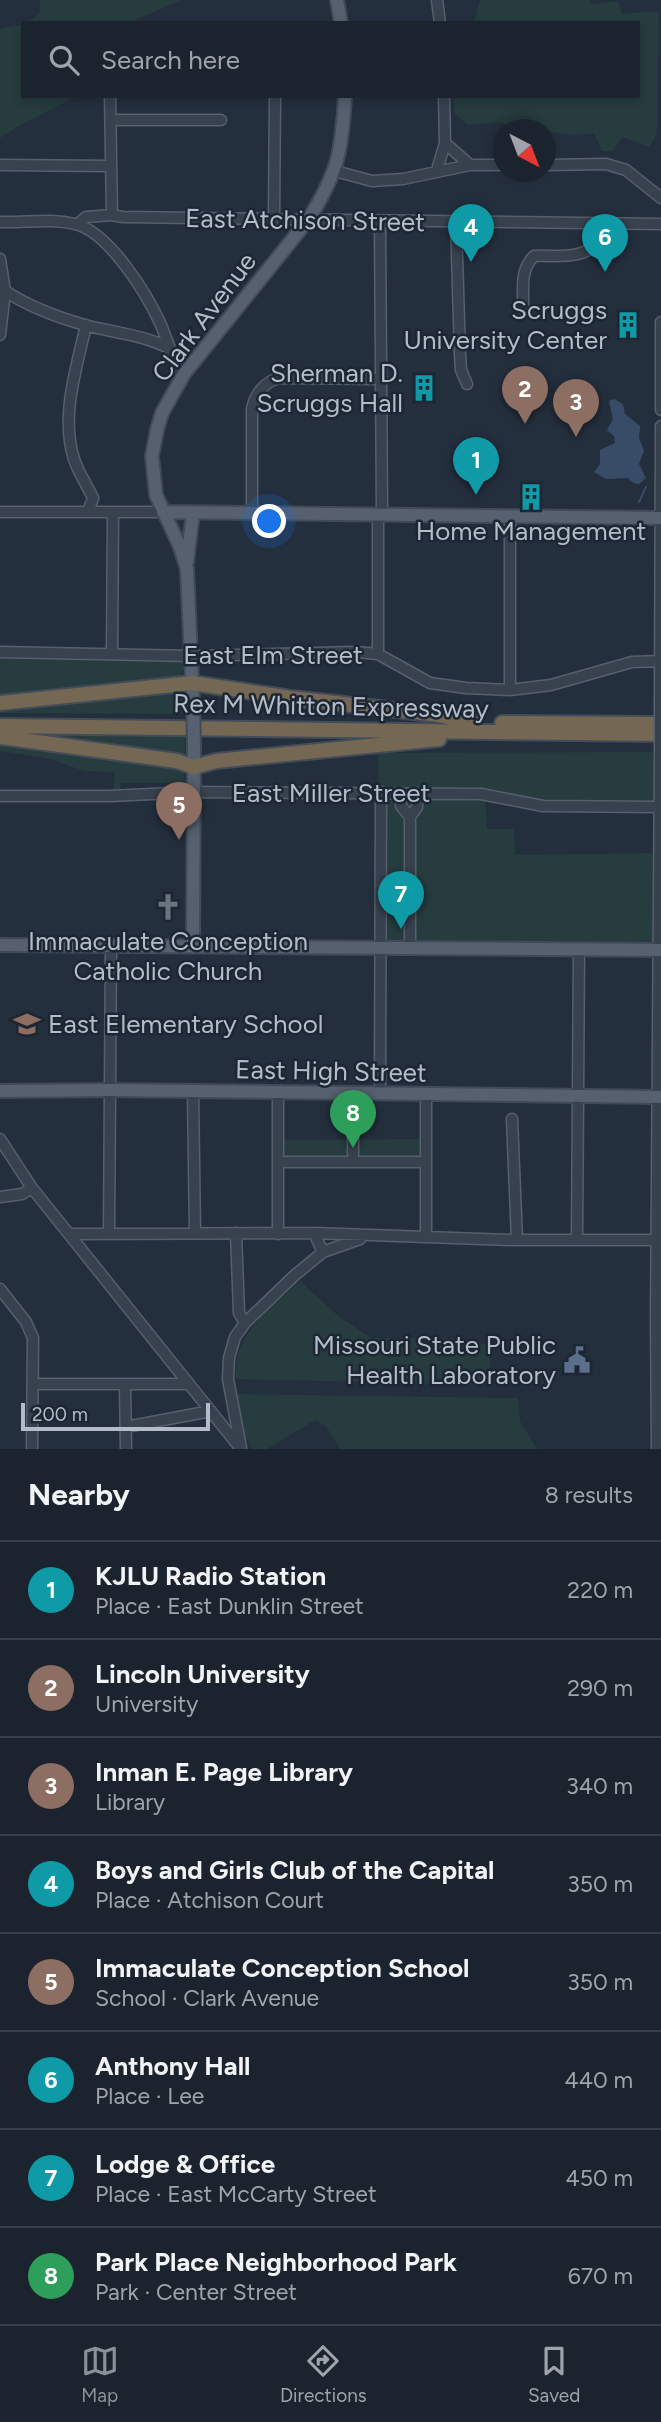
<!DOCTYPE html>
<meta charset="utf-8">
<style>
body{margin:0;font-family:Figtree,sans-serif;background:#242b36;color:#f1f3f6}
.compass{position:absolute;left:493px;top:119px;width:63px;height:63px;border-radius:50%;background:#1b232e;box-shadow:0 4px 10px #0003;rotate:138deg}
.scale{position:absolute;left:21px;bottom:18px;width:189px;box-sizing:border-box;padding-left:7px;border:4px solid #b4bcc9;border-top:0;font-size:19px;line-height:24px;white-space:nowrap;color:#b4bcc9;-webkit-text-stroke:5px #1d2633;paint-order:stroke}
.you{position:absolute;left:270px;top:522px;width:24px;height:24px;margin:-18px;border:5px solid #fff;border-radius:50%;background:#1a73e8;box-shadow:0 0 0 10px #1a73e833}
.badge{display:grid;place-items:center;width:46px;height:46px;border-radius:50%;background:#8c9099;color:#fff;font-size:23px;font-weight:700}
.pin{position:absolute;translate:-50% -58px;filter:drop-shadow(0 2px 4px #0008)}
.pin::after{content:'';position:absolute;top:37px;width:24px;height:21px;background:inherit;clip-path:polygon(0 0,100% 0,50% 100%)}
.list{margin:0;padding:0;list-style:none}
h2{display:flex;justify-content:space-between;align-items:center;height:91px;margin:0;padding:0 28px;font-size:30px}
h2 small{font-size:23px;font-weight:400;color:#a0a4aa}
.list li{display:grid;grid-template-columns:46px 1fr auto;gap:21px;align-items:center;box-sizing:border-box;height:98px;padding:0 28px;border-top:2px solid #39404a}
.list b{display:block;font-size:26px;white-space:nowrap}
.list p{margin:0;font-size:23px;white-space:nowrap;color:#a0a4aa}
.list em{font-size:23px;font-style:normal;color:#a0a4aa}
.icon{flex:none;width:38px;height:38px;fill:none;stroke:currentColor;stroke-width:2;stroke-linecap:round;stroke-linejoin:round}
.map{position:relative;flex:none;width:661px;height:1449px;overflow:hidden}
.search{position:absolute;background:#1b232e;box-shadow:0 4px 10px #0003;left:21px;right:21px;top:21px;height:77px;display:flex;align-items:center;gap:18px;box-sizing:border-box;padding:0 24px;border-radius:0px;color:#a0a4aa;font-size:26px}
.sheet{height:875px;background:#1b232e}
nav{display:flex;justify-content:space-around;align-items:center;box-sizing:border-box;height:98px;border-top:2px solid #39404a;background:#1b232e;font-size:19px;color:#a0a4aa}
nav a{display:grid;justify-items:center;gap:4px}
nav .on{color:#8c9099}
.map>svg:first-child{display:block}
.green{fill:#263c3f}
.water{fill:#394c67}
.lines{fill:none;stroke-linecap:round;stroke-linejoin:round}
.stream{stroke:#394c67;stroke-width:2}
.minor-casing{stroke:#565f6c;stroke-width:13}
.major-casing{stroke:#414a57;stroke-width:16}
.highway-casing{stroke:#434c59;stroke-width:18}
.minor{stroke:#38414e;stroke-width:10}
.major{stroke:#56606e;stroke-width:12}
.highway{stroke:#746855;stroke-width:14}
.minor-bridge-casing{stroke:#565f6c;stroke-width:13;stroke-linecap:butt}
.major-bridge-casing{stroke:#414a57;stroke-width:16;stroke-linecap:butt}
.minor-bridge{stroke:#38414e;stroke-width:10}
.major-bridge{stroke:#56606e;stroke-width:12}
.labels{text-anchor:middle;stroke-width:5;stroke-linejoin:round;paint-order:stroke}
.street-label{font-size:26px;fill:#b4bcc9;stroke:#1d2633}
.poi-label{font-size:26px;fill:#b4bcc9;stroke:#1d2633;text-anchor:end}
</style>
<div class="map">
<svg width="661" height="1449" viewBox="0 0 661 1449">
<rect width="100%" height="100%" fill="#242f3e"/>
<path class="green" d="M40 0H182L128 23H26L40 13Z
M480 0H589L592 4 618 1 622 14 659 11 657 134 649 147 622 137 613 151H602L594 133 574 136 546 131V130L516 129 500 122 467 125 454 112 453 96H638V23H474Z
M23 24V96H77L22 124 0 138V29Z
M0 658 181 661 184 667 179 678 0 701Z
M184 690 185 714 0 713V707Z
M0 730 185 733V757Z
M0 743 174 765 183 770 186 784 181 788 177 783H121L120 792 113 793 115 772 84 771 50 759 0 751Z
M655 752V799L652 802 538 800 469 788 379 790 378 753Z
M385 799H485L487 829H514L515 855 655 853 656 943 653 946 384 942Z
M422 1139 421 1159 283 1156V1140Z
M300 1281 337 1315 371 1338H461L488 1345 492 1385 236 1379C233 1333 269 1310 300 1281Z
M237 1394 518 1398 520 1421 537 1449H340L326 1426 315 1420 267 1449H252L245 1436Z"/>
<path class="water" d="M614 399 623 404 625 414 640 426 639 438 644 451 639 464 646 478 639 484 634 483 627 478 606 479 594 472 600 464V450L615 443 614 436 607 430 613 419 609 401Z"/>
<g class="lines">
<path class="stream" d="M639 502 646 487"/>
<defs>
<path id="minor" d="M437 0 440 23
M110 96 112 215
M111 120H221
M445 143 470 165
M0 165 111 166
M546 165 606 164 626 170 661 198
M437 170 445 143 444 96
M335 171 372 181 403 179 470 165H504
M274 219 275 96
M380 221 382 514
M0 222C26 223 50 218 75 224 109 232 147 294 161 325 168 342 172 359 184 374
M456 222 460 354 461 370 467 384
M78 224 86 217 112 215 123 217 661 224
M0 259 5 291 0 335
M5 291C30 307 56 317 85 325 114 333 141 334 169 348
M523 309C524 290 519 271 534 256 555 255 578 260 596 245L598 223
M661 322V410
M86 325C77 367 60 416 74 459 78 472 87 485 93 498L88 512
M0 512H163
M252 513V409C255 394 265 381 280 378L382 379
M378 514V654
M510 517V690
M0 652 191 656 356 652 378 654 430 683 466 688 510 690 551 685 632 662 661 661
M112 653 113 512
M660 701 661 426
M402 793 401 806 410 817
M0 796H110L193 792 481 794 543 806 661 807
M410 948V817L417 807 418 793
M193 1092 195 1233
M380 1093 381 792
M353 1094V1162
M426 1094V1237
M512 1119 517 1240
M0 1139 32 1188 241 1449
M278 1162H426
M0 1197 22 1194 32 1188
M109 1233 111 946
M236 1233 239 1313 245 1323
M314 1233 512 1240H660
M69 1234 314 1233 323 1252
M278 1234V1093
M577 1240 579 949
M0 1289 26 1322 33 1338 32 1449
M33 1384H188
M125 1384 126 1449
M126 1427 211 1411
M241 1448 228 1379 229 1358 235 1337 245 1323 295 1275 323 1252 360 1239
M657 1449 656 1318 660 752"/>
<path id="major" d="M337 0 341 23
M163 512 661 518
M187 562 193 513
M193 702 187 569 180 547 156 495 152 456 157 430 162 413 184 374 308 220C338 173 342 151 345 96
M0 945 661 950
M193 946 194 746
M0 1091 111 1090 661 1097"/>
<path id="highway" d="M0 703 192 683 291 698 432 714 473 722
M502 723 661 724
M0 726 661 734
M0 737 177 761 194 767 216 761 439 739"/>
</defs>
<use href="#minor" class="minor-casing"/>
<use href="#major" class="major-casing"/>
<use href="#highway" class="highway-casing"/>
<use href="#minor" class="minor"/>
<use href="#major" class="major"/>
<use href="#highway" class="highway"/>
<defs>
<path id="minor-bridge" d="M660 752V701"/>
<path id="major-bridge" d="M193 702 194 746"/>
</defs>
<use href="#minor-bridge" class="minor-bridge-casing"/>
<use href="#major-bridge" class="major-bridge-casing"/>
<use href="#minor-bridge" class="minor-bridge"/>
<use href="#major-bridge" class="major-bridge"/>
</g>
<defs>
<symbol id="building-bare" viewBox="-9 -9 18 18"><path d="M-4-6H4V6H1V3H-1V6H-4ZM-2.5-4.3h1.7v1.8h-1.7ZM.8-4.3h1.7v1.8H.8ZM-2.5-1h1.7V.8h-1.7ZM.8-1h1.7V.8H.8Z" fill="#0f9aa8" stroke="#1d2633" stroke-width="2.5" paint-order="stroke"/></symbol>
<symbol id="church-bare" viewBox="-9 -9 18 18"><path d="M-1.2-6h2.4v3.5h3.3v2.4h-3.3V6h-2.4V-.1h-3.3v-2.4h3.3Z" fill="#6b7280" stroke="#1d2633" stroke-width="2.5" paint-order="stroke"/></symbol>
<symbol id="school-bare" viewBox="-9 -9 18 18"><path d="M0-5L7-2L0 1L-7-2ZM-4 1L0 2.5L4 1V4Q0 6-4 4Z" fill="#8d6e63" stroke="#1d2633" stroke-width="2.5" paint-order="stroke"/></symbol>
<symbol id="civic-bare" viewBox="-9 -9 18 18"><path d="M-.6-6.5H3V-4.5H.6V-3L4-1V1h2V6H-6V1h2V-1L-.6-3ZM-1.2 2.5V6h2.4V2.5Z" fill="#5c6f8a" stroke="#1d2633" stroke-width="2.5" paint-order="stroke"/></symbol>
</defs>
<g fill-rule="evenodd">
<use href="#building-bare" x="609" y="306" width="38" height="38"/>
<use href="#building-bare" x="405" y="369" width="38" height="38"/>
<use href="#building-bare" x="512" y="478" width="38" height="38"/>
<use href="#church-bare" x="149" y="888" width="38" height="38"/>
<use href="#school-bare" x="8" y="1005" width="38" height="38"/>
<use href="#civic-bare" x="558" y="1341" width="38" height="38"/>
</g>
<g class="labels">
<g class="street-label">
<text transform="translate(305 220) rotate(1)" y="9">East Atchison Street</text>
<text transform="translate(204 317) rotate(-53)" y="9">Clark Avenue</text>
<text x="273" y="664">East Elm Street</text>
<text transform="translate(331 706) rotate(1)" y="9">Rex M Whitton Expressway</text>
<text x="331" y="802">East Miller Street</text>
<text transform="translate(331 1071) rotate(1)" y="9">East High Street</text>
</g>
<g class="poi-label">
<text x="607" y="319">Scruggs<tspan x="607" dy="30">University Center</tspan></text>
<text x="403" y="382">Sherman D.<tspan x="403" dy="30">Scruggs Hall</tspan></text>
<text x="531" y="540" text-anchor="middle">Home Management</text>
<text x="168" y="950" text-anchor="middle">Immaculate Conception<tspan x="168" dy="30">Catholic Church</tspan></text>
<text x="48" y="1033" text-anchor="start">East Elementary School</text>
<text x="556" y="1354">Missouri State Public<tspan x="556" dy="30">Health Laboratory</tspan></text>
</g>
</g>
</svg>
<svg class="compass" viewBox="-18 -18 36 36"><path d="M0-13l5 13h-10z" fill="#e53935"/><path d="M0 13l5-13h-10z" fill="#a0a4aa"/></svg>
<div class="scale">200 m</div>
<div class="you"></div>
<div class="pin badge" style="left:476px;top:495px;background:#0f9aa8">1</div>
<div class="pin badge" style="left:525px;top:424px;background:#8d6e63">2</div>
<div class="pin badge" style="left:576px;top:437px;background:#8d6e63">3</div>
<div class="pin badge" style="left:471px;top:262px;background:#0f9aa8">4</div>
<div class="pin badge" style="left:179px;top:840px;background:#8d6e63">5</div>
<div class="pin badge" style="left:605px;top:272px;background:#0f9aa8">6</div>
<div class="pin badge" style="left:401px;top:929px;background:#0f9aa8">7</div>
<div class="pin badge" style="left:353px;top:1148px;background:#2e9e5b">8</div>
<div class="search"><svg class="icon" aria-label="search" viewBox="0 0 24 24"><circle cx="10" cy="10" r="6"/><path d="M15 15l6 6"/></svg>Search here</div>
</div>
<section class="sheet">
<h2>Nearby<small>8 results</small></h2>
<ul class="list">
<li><span class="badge" style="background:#0f9aa8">1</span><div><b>KJLU Radio Station</b><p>Place · East Dunklin Street</p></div><em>220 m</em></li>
<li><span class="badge" style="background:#8d6e63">2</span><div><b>Lincoln University</b><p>University</p></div><em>290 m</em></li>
<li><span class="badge" style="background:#8d6e63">3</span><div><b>Inman E. Page Library</b><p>Library</p></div><em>340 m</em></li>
<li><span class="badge" style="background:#0f9aa8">4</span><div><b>Boys and Girls Club of the Capital</b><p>Place · Atchison Court</p></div><em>350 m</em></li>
<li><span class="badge" style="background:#8d6e63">5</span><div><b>Immaculate Conception School</b><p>School · Clark Avenue</p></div><em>350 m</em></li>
<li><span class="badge" style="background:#0f9aa8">6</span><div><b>Anthony Hall</b><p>Place · Lee</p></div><em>440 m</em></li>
<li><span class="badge" style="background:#0f9aa8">7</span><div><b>Lodge &amp; Office</b><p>Place · East McCarty Street</p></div><em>450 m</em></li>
<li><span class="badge" style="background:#2e9e5b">8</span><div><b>Park Place Neighborhood Park</b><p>Park · Center Street</p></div><em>670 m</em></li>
</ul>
</section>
<nav>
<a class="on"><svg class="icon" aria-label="map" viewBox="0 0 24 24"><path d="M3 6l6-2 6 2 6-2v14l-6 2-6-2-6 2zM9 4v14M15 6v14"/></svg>Map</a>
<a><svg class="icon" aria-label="directions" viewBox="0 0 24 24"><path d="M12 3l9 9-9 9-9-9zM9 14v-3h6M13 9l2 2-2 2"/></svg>Directions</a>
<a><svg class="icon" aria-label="saved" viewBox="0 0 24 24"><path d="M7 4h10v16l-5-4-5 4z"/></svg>Saved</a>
</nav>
